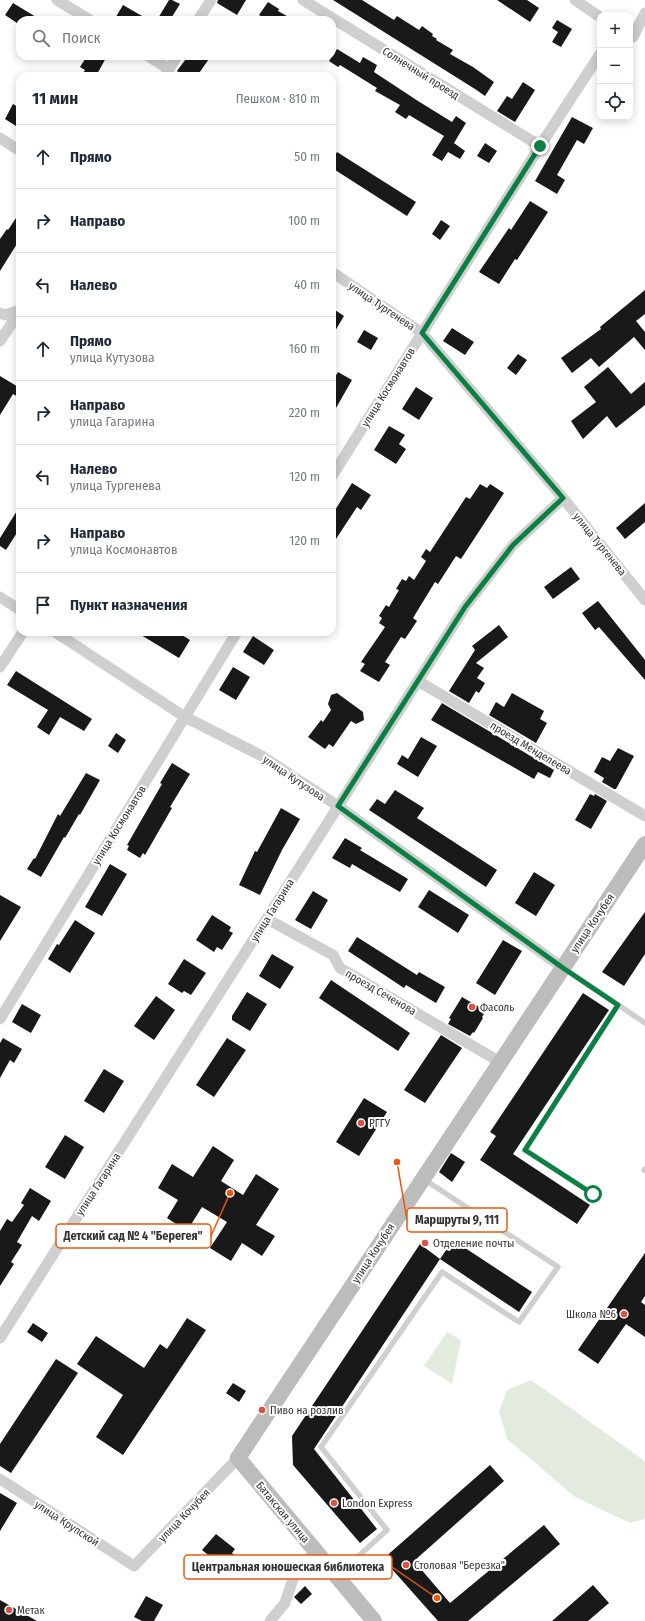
<!DOCTYPE html>
<html lang="ru">
<meta charset="utf-8">
<style>
body{margin:0;font-family:"Fira Sans Condensed",sans-serif;background:#f6f6f7;color:#1f2937}
.controls{position:absolute;right:12px;top:12px;display:grid;overflow:hidden;border-radius:8px;box-shadow:0 2px 10px #0003}
.controls button{width:36px;height:36px;display:grid;place-items:center;padding:0;border:0;border-bottom:1px solid #e0e1e3;background:#fff;color:#1f2937;font:20px sans-serif}
.stop{position:absolute;width:12px;height:12px;margin:-9px;border:3px solid #0b8043;border-radius:50%;background:#fff}
.stop.end{background:#0b8043;border-color:#fff;box-shadow:0 1px 4px #0008}
.list{margin:0;padding:0;list-style:none}
h2{display:flex;justify-content:space-between;align-items:center;height:52px;margin:0;padding:0 16px;font-size:17px}
h2 small{font-size:13px;font-weight:400;color:#747a83}
.list li{display:grid;grid-template-columns:26px 1fr auto;gap:12px;align-items:center;box-sizing:border-box;height:64px;padding:0 16px;border-top:1px solid #e0e1e3}
.list b{display:block;font-size:15px;white-space:nowrap}
.list p{margin:0;font-size:13px;white-space:nowrap;color:#747a83}
.list em{font-size:13px;font-style:normal;color:#747a83}
.icon{flex:none;width:22px;height:22px;fill:none;stroke:currentColor;stroke-width:2;stroke-linecap:round;stroke-linejoin:round}
.map{position:relative;flex:none;width:645px;height:1621px;overflow:hidden}
.search{position:absolute;background:#fff;box-shadow:0 2px 10px #0003;left:16px;top:16px;width:320px;height:44px;display:flex;align-items:center;gap:10px;box-sizing:border-box;padding:0 14px;border-radius:12px;color:#747a83;font-size:15px}
.panel{position:absolute;background:#fff;box-shadow:0 2px 10px #0003;left:16px;top:72px;width:320px;height:564px;border-radius:12px}
.map>svg:first-child{display:block}
.green{fill:#e3ebdf}
.building{fill:#191919}
.lines{fill:none;stroke-linecap:round;stroke-linejoin:round}
.service{stroke:#cfcfcf;stroke-width:5.5}
.minor{stroke:#cfcfcf;stroke-width:11}
.secondary{stroke:#bcbcbc;stroke-width:16}
.route{stroke:#0b8043;stroke-width:5}
.poi-dot{fill:#da5244;stroke:#fff;stroke-width:1.5}
.labels{text-anchor:middle;stroke-width:4;stroke-linejoin:round;paint-order:stroke}
.street-label{font-size:11px;fill:#323232;stroke:#fff}
.poi-label{font-size:11px;fill:#323232;stroke:#fff;text-anchor:start}
.leader{fill:none;stroke:#e8590c;stroke-width:1.5}
.callout-dot{fill:#e8590c;stroke:#fff;stroke-width:1.5}
.callout{fill:#fff;stroke:#e8590c;stroke-width:1.5}
.callout-label{font-size:12px;text-anchor:middle;font-weight:bold;fill:#323232}
</style>
<div class="map">
<svg width="645" height="1621" viewBox="0 0 645 1621">
<rect width="100%" height="100%" fill="#fff"/>
<path class="green" d="M447 1332 461 1340 452 1384 424 1366Z
M531 1380 645 1461V1519L630 1523 575 1497 507 1439 499 1411 507 1390Z"/>
<path class="building" d="M169 0H172L180 4 170 20H157Z
M218 0H246L237 15 217 3Z
M333 0H362L394 20 397 16 419 30 422 26 433 34 432 36 437 39 436 40 453 50 450 54 473 67 494 82 485 96 475 89Z
M497 0H527L539 8 530 22Z
M268 2 279 9 278 11 294 20H267L259 15Z
M13 3 41 20H19L17 23 5 15Z
M123 5 149 20H114Z
M557 20 572 29 561 47 552 42 558 32 552 28Z
M337 49 360 63 363 57 377 65 374 72 418 101 452 122 456 116 466 123 454 143 465 151 460 159 448 152 442 161 432 155 444 136 409 115 406 119 395 112 400 105 375 91 377 88 340 65 338 67 329 61Z
M87 56H107L96 76H81L85 70 80 67Z
M188 56H211L197 76H184L177 71Z
M523 82 535 90 515 122 497 111 507 96 512 99Z
M13 104 20 108V119L16 126 5 119Z
M572 117 593 128 584 144 577 140 557 175 565 180 557 194 535 181Z
M485 143 497 151 489 163 477 156Z
M337 152 416 202 407 216 332 168V160Z
M530 201 548 212 517 260 515 259 499 284 479 272 509 228 511 230Z
M20 212V239L0 271V239L7 229 8 230Z
M441 220 450 226 440 240 432 234Z
M645 290V314L636 321 645 332V350L634 337 599 367 591 358 572 373 561 358 601 329 600 327Z
M332 308 344 316 332 336Z
M452 328 474 342 465 355 443 341Z
M364 330 378 338 371 350 357 342Z
M518 354 527 360 516 375 507 368Z
M608 367 631 394 645 382V405L616 428 607 416 583 439 571 421 596 402 584 387Z
M338 372 352 380 332 415V382Z
M0 376 20 388V398L13 394 0 415Z
M416 387 433 398 419 420 402 409Z
M389 426 405 435 399 444 406 449 396 464 374 450Z
M352 483 371 495 361 510 357 507 332 545V515Z
M480 484 487 488 490 484 504 493 461 559 456 556 438 584 435 582 413 618 417 621 405 639 401 637 385 662 390 665 379 682 360 671 365 664 361 662 385 627 379 623 382 618 379 616 386 605 389 607 399 590 396 589 402 579 406 581 409 576 414 580 426 561 421 557 426 549 430 552 466 497 470 499Z
M645 503V522L625 539 616 528Z
M20 506V528L6 550 0 546V538Z
M571 567 580 579 553 599 544 587Z
M598 601 645 660V680L599 627 595 630 582 613Z
M499 625 508 637 476 663 484 668 477 678 485 683 479 693 476 691 469 703 449 691 475 650 472 646Z
M136 632H177L190 640 179 658Z
M253 636 274 650 264 665 243 652Z
M233 667 250 677 236 700 219 690Z
M16 671 92 719 84 731 60 717 49 735 37 727 48 710 7 685Z
M337 693 363 712 364 720 356 724 351 721 333 747 329 744 325 749 308 737 321 720 323 722 331 710 328 704 331 695Z
M512 693 544 711 540 719 547 723 536 743 489 715 496 702 504 707Z
M442 703 554 770 550 778 538 772 534 779 431 720Z
M116 733 126 740 118 753 108 746Z
M421 737 437 746 418 777 397 764 402 755 408 759Z
M618 748 634 756 616 789H614L602 782 604 778 594 772 602 757 610 761Z
M172 763 190 774 170 807 172 808 145 855 143 853 140 858 127 850 129 846 127 845 162 784 160 783Z
M86 773 100 780 80 815 79 814 65 838 64 837 41 877 27 869 34 858 35 859 58 814 60 816Z
M395 790 424 808 417 818 497 870 486 887 369 810 377 799 385 804Z
M590 794 594 796 595 794 607 801 591 829 575 820Z
M281 808 300 819 282 850 260 895 239 885 255 851 257 852Z
M345 838 362 848 360 850 408 879 400 892 352 864 350 868 332 858Z
M110 864 127 874 102 916 85 907Z
M534 872 555 885 536 916 515 903Z
M429 890 469 915 458 933 418 907Z
M313 891 328 900 311 929 295 920Z
M0 895 21 907 0 941Z
M645 912V954L624 986 602 972Z
M212 915 231 927 229 931 233 933 222 950 217 947 214 952 196 940Z
M75 920 95 933 70 973 48 959 57 944 59 945Z
M357 937 417 975 419 972 445 987 436 1003 406 985 404 988 348 951Z
M503 940 522 951 495 995 476 983Z
M272 954 294 967 280 989 259 976Z
M184 959 206 973 191 995 184 991 182 993 168 984Z
M331 980 410 1033 398 1051 319 998Z
M247 992 267 1004 250 1031 232 1020V1016Z
M583 993 609 1010 513 1154 590 1205 577 1224 480 1160 496 1136 490 1132Z
M156 996 175 1010 154 1040 134 1026Z
M462 997 486 1011 482 1017 483 1018 474 1033 473 1032 470 1036 448 1024 451 1019 449 1018Z
M22 1004 41 1015 31 1033 12 1022Z
M441 1035 462 1048 425 1103 404 1090Z
M3 1038 22 1049 14 1063 10 1060 0 1078V1043Z
M227 1038 246 1050 214 1097 196 1085Z
M104 1069 124 1081 104 1113 84 1101Z
M364 1098 387 1112 359 1156 336 1142Z
M65 1135 84 1147 65 1179 45 1167Z
M213 1146 234 1160 221 1181 243 1195 256 1174 279 1189 256 1225 275 1236 262 1256 242 1243 231 1261 210 1248 227 1222 202 1207 187 1231 167 1218 178 1200 158 1188 172 1164 193 1177Z
M451 1153 465 1162 452 1182 439 1172Z
M30 1188 51 1201 39 1221 32 1216 17 1242 22 1245 11 1262 14 1264 0 1286V1231L7 1219 12 1222 24 1205 21 1203Z
M453 1240 532 1292 519 1312 440 1259Z
M420 1244 440 1259 314 1449 377 1529 360 1543 293 1465 292 1436Z
M645 1253V1296L641 1302 645 1305V1337L626 1324 598 1364 578 1350Z
M187 1318 206 1330 123 1455 96 1437 123 1395 77 1364 96 1336 144 1368 160 1344 167 1349Z
M33 1323 48 1333 42 1342 27 1332Z
M56 1359 78 1373 11 1473 0 1466V1444Z
M233 1383 246 1391 239 1402 226 1393Z
M490 1465 504 1481 414 1561 450 1603 544 1525 560 1544 468 1621H438L383 1559Z
M0 1493 17 1503 0 1531Z
M216 1534 235 1549 232 1553 240 1560 238 1564 245 1569 238 1579 202 1550Z
M593 1585 609 1603 588 1621H552Z
M305 1586 312 1594 301 1604 294 1597Z
M146 1596 163 1605 154 1621H142L134 1617Z
M0 1600 37 1621H0Z"/>
<g class="lines">
<path class="service" d="M565 969 645 1023
M644 1170 645 1169
M593 1194 525 1150 618 1005
M338 1575 387 1530 321 1447 442 1272 519 1322 558 1267 425 1180"/>
<path class="minor" d="M57 0 90 20
M303 0 540 146
M575 0 600 17
M198 20 211 0
M630 35 633 37 645 13
M148 56 169 69
M165 76 177 56
M0 138 20 151
M332 272 422 333 563 498 645 600
M0 313 5 315 20 310
M0 341 20 311
M332 476 540 146 600 54
M0 597 20 610
M55 632 185 717 262 756 338 806 563 968
M0 667 23 632
M418 681 645 816
M267 919 333 955 340 968 500 1062
M0 1019 237 632
M0 1338 465 607 513 545 563 498
M0 1479 134 1566 238 1458
M270 1621 285 1603 296 1570 316 1551"/>
<path class="secondary" d="M374 1621 238 1458 645 844"/>
</g>
<g class="lines">
<path class="route" d="M540 146 422 333 563 498 513 545 465 607 338 806 563 968 618 1005 525 1150 593 1194"/>
</g>
<g class="poi-dot">
<circle cx="472" cy="1007" r="4"/>
<circle cx="361" cy="1123" r="4"/>
<circle cx="425" cy="1243" r="4"/>
<circle cx="624" cy="1314" r="4"/>
<circle cx="262" cy="1410" r="4"/>
<circle cx="334" cy="1503" r="4"/>
<circle cx="406" cy="1565" r="4"/>
<circle cx="9" cy="1610" r="4"/>
</g>
<g class="labels">
<g class="street-label">
<text transform="translate(421 73) rotate(32)" y="4">Солнечный проезд</text>
<text transform="translate(382 306) rotate(34)" y="4">улица Тургенева</text>
<text transform="translate(388 387) rotate(-58)" y="4">улица Космонавтов</text>
<text transform="translate(600 544) rotate(51)" y="4">улица Тургенева</text>
<text transform="translate(531 748) rotate(31)" y="4">проезд Менделеева</text>
<text transform="translate(294 778) rotate(34)" y="4">улица Кутузова</text>
<text transform="translate(119 825) rotate(-58)" y="4">улица Космонавтов</text>
<text transform="translate(272 910) rotate(-58)" y="4">улица Гагарина</text>
<text transform="translate(592 923) rotate(-56)" y="4">улица Кочубея</text>
<text transform="translate(381 992) rotate(30)" y="4">проезд Сеченова</text>
<text transform="translate(98 1184) rotate(-57)" y="4">улица Гагарина</text>
<text transform="translate(373 1253) rotate(-57)" y="4">улица Кочубея</text>
<text transform="translate(283 1512) rotate(50)" y="4">Батакская улица</text>
<text transform="translate(184 1515) rotate(-46)" y="4">улица Кочубея</text>
<text transform="translate(67 1523) rotate(33)" y="4">улица Крупской</text>
</g>
<g class="poi-label">
<text x="480" y="1011">Фасоль</text>
<text x="369" y="1127">РГГУ</text>
<text x="433" y="1247">Отделение почты</text>
<text x="616" y="1318" text-anchor="end">Школа №6</text>
<text x="270" y="1414">Пиво на розлив</text>
<text x="342" y="1507">London Express</text>
<text x="414" y="1569">Столовая "Березка"</text>
<text x="17" y="1614">Метак</text>
</g>
</g>
<path class="leader" d="M397 1162L407 1220M230 1193L211 1236M437 1598L392 1567"/>
<g class="callout-dot">
<circle cx="397" cy="1162" r="4"/>
<circle cx="230" cy="1193" r="4"/>
<circle cx="437" cy="1598" r="4"/>
</g>
<g class="callout">
<rect x="407" y="1208" width="100" height="24" rx="4"/>
<rect x="56" y="1224" width="155" height="24" rx="4"/>
<rect x="184" y="1555" width="208" height="24" rx="4"/>
</g>
<g class="callout-label">
<text x="457" y="1224">Маршруты 9, 111</text>
<text x="133" y="1240">Детский сад № 4 "Берегея"</text>
<text x="288" y="1571">Центральная юношеская библиотека</text>
</g>
</svg>
<div class="controls">
<button>+</button>
<button>−</button>
<button><svg class="icon" aria-label="locate" viewBox="0 0 24 24"><circle cx="12" cy="12" r="6"/><path d="M12 2v4M12 18v4M2 12h4M18 12h4"/></svg></button>
</div>
<div class="stop" style="left:593px;top:1194px"></div>
<div class="stop end" style="left:540px;top:146px"></div>
<div class="search"><svg class="icon" aria-label="search" viewBox="0 0 24 24"><circle cx="10" cy="10" r="6"/><path d="M15 15l6 6"/></svg>Поиск</div>
<section class="panel">
<h2>11 мин<small>Пешком · 810 m</small></h2>
<ul class="list">
<li><svg class="icon" aria-label="ahead" viewBox="0 0 24 24"><path d="M12 20V5M6 11l6-6 6 6"/></svg><div><b>Прямо</b></div><em>50 m</em></li>
<li><svg class="icon" aria-label="right" viewBox="0 0 24 24"><path d="M7 20v-9h11M14 6l5 5-5 5"/></svg><div><b>Направо</b></div><em>100 m</em></li>
<li><svg class="icon" aria-label="left" viewBox="0 0 24 24"><path d="M17 20v-9H6M10 6l-5 5 5 5"/></svg><div><b>Налево</b></div><em>40 m</em></li>
<li><svg class="icon" aria-label="ahead" viewBox="0 0 24 24"><path d="M12 20V5M6 11l6-6 6 6"/></svg><div><b>Прямо</b><p>улица Кутузова</p></div><em>160 m</em></li>
<li><svg class="icon" aria-label="right" viewBox="0 0 24 24"><path d="M7 20v-9h11M14 6l5 5-5 5"/></svg><div><b>Направо</b><p>улица Гагарина</p></div><em>220 m</em></li>
<li><svg class="icon" aria-label="left" viewBox="0 0 24 24"><path d="M17 20v-9H6M10 6l-5 5 5 5"/></svg><div><b>Налево</b><p>улица Тургенева</p></div><em>120 m</em></li>
<li><svg class="icon" aria-label="right" viewBox="0 0 24 24"><path d="M7 20v-9h11M14 6l5 5-5 5"/></svg><div><b>Направо</b><p>улица Космонавтов</p></div><em>120 m</em></li>
<li><svg class="icon" aria-label="arrive" viewBox="0 0 24 24"><path d="M6 21V4h12l-3 4 3 4H6"/></svg><div><b>Пункт назначения</b></div></li>
</ul>
</section>
</div>
